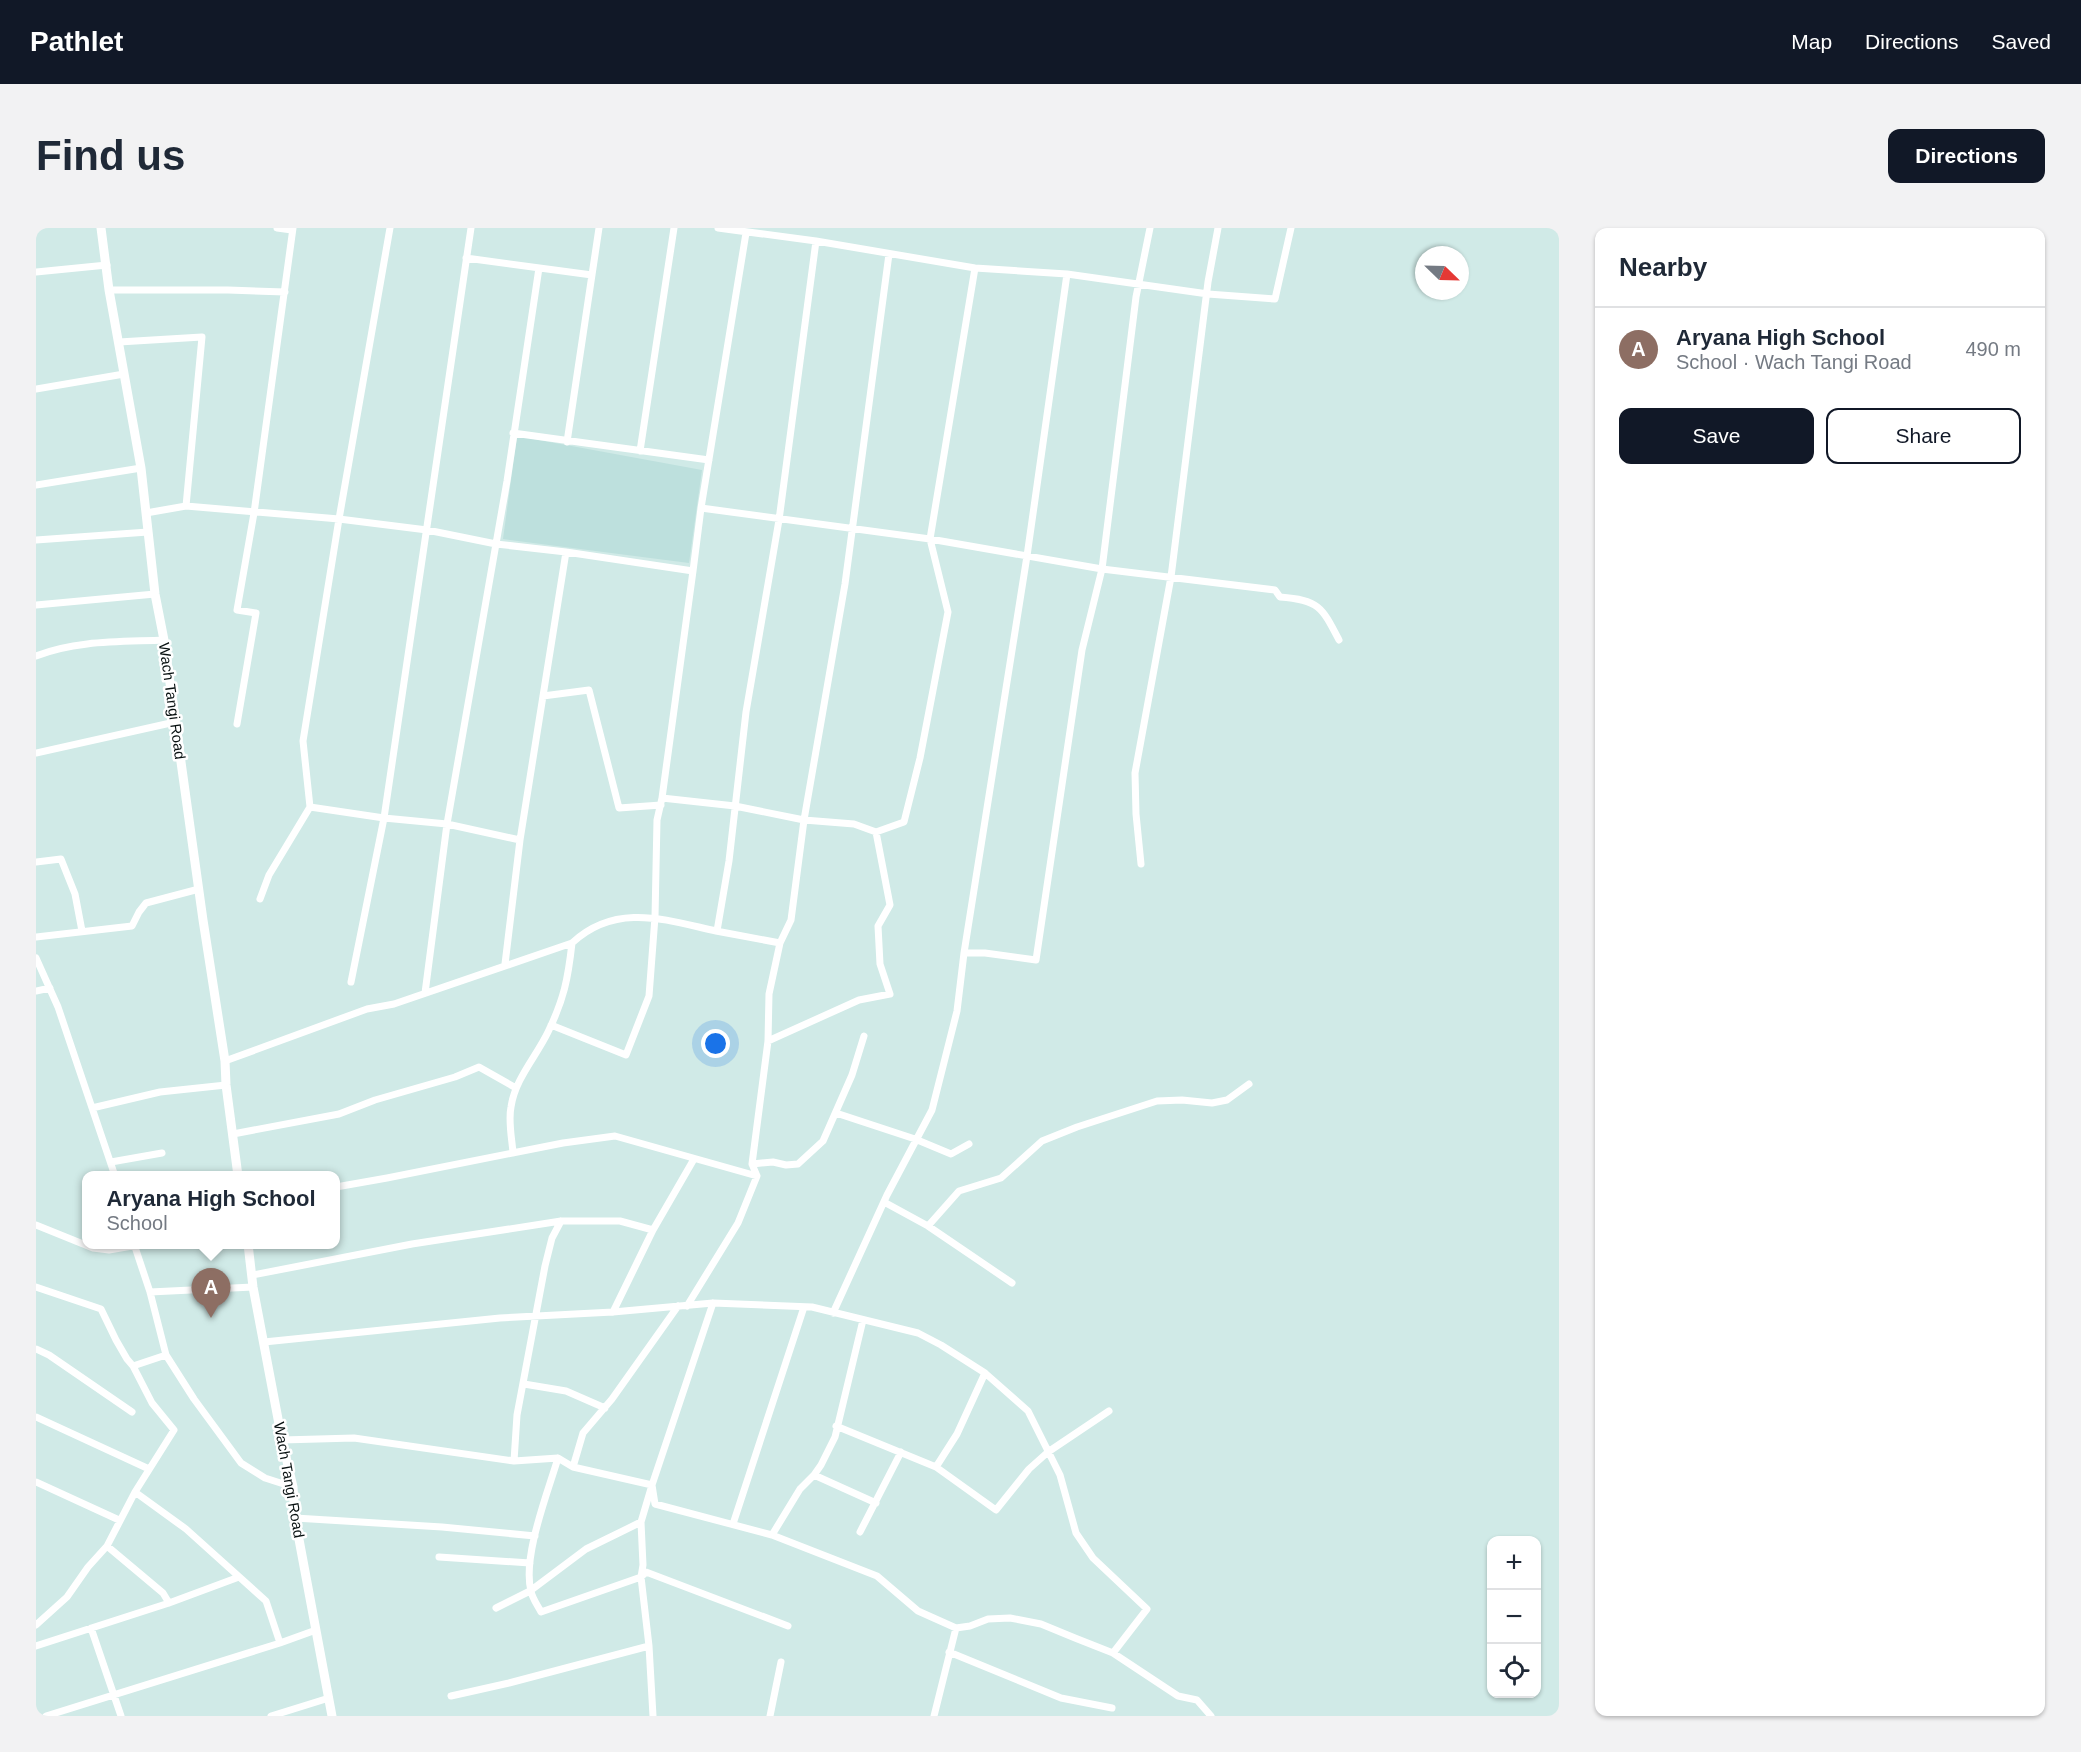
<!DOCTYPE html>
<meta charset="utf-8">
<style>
body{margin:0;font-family:Helvetica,sans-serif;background:#f2f2f3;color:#1f2937}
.controls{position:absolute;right:18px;bottom:18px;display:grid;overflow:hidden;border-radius:12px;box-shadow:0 2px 4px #0004}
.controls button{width:54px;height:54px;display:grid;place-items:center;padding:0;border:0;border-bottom:2px solid #e0e1e3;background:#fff;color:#1f2937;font:30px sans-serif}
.compass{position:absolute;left:1379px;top:18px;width:54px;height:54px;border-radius:50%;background:#fff;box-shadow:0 2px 4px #0004;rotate:113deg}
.you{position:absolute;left:680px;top:816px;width:21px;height:21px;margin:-15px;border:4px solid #fff;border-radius:50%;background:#1a73e8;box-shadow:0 0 0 9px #1a73e833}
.badge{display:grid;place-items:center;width:39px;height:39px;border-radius:50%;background:#111827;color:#fff;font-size:20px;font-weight:700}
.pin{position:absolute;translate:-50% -50px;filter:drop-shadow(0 2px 3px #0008)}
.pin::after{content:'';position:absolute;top:32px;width:21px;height:18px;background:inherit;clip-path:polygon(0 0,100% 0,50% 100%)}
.popup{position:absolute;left:46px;top:943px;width:258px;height:78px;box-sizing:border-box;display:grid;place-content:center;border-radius:12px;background:#fff;filter:drop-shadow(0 2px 4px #0005);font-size:20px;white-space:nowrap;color:#747a83}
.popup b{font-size:22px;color:#1f2937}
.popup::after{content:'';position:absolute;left:50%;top:100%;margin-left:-12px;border:12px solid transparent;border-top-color:#fff}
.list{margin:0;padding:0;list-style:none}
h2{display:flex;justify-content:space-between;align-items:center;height:78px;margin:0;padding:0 24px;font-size:26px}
h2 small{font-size:20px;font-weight:400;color:#747a83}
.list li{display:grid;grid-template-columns:39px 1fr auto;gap:18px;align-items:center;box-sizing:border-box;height:84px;padding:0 24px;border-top:2px solid #e0e1e3}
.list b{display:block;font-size:22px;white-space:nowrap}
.list p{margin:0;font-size:20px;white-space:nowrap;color:#747a83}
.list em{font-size:20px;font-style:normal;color:#747a83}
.actions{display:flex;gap:12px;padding:18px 24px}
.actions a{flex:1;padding:14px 0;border:2px solid #111827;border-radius:12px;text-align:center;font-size:21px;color:#111827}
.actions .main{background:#111827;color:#fff}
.icon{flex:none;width:33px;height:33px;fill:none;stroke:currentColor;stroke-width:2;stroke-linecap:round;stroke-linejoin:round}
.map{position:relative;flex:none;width:1523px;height:1488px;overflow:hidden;border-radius:12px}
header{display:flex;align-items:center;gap:36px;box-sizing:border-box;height:84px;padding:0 30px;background:#111827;color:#fff}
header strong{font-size:28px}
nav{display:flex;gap:33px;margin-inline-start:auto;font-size:21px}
.intro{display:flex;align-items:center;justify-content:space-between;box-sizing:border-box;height:144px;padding:0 36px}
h1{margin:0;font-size:42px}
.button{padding:15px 27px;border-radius:12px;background:#111827;color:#fff;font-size:21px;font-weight:700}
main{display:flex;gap:36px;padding:0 36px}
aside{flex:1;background:#fff;border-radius:12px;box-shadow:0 2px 4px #0004}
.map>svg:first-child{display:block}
.built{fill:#bde0dd}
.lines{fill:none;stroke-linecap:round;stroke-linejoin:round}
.minor{stroke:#fff;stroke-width:7}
.secondary{stroke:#fff;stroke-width:9}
.labels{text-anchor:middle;stroke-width:5;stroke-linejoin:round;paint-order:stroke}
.street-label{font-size:15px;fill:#081111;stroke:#fff}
</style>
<header>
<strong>Pathlet</strong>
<nav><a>Map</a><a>Directions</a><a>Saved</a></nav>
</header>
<div class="intro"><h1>Find us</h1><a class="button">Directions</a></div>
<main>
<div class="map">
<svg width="1523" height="1488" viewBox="0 0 1523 1488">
<rect width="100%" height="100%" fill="#d0eae7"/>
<path class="built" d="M481 208 666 242 653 335 467 311Z"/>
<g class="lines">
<path class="minor" d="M241 0 256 2
M682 0 780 13 939 40 1031 46 1172 66 1239 71 1255 0
M430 30 556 47
M0 44 71 37
M73 62H192L249 64
M83 114 166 109 150 278
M0 161 88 146
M477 205 673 232
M531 214 563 0
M604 223 638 0
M0 257 105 240
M665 280 894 311 1066 341 1239 362 1244 369C1283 372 1286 379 1303 412
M110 285 150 278 303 291 391 302 460 316 530 324 657 343 665 280 710 5
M0 312 112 304
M0 377 119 366
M0 428C40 412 86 414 128 412
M507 468 553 462 583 580 625 577
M201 496 220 385 201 382 218 285 257 0
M0 525 139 494
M626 570 699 578 768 592 818 596 840 604 868 594 884 530 912 384 894 311 939 40
M274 579 348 590 411 596 484 612
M0 634 25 631 39 666 46 703
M1105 636 1100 586 1099 545 1135 349 1172 54 1182 0
M224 671 233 647 274 579 267 513 303 291 354 0
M681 703 693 633 710 484 743 292 780 13
M0 709 96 698 103 684 110 675 163 661
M928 725H949L1000 732 1046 422 1066 341 1100 69 1114 0
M0 730 22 779 79 948
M469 736 484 612 530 324
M315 754 348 590 435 0
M0 763 14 760
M389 765 411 596 471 253 503 40
M515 797 590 827 613 768 619 689 621 592 626 570 657 343
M732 813 823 772 854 766 844 736 842 698 854 677 840 604
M189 833 331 781 358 776 536 715C580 674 630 692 680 703 702 707 723 711 744 715
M56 880 124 864 190 857
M800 885 879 911 915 926 933 916
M197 906 303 886 339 872 419 849 443 839 480 860
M477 925C476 911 472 893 475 879 479 851 500 829 512 804 528 771 532 751 536 715
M75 934 126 925
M716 936 737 934 750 937 762 936 787 913 816 847 828 808
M300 959 351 950 527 915 579 908 721 948
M848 974 892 998 976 1055
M0 997 57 1020 73 1022 108 1016
M892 998 923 963 965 950 1006 913 1041 899 1121 873 1146 872 1176 875 1191 872 1213 856
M98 1016 114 1064 130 1127 158 1171 205 1235 229 1250 257 1259
M217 1047 376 1016 525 993H584L617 1002
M0 1059 65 1081 80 1112 91 1131 97 1138 116 1175 138 1202 99 1264 71 1318 52 1339 31 1369 0 1397
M114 1064 217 1059
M651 1078 702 995 721 948 716 936 732 813 733 766 744 715 755 692 768 592 809 356 853 26
M577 1084 617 1002 658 931
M797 1085 851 967 896 882 921 783 928 725 991 328 1031 46
M228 1114 464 1090 577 1084 677 1075 776 1079 882 1105 905 1117 949 1145 992 1183 1024 1247 1040 1305 1057 1330 1111 1381 1077 1425
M0 1121 13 1127 96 1184
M97 1138 130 1127
M488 1156 530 1163 569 1180
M0 1189 113 1241
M800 1198 900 1239 960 1282 993 1241 1012 1224 1073 1183
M246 1212 318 1210 478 1233 522 1230 537 1239 616 1257 619 1276 736 1307 841 1348 882 1383 920 1400 934 1398 952 1391 974 1390 1005 1396 1039 1410 1077 1425 1142 1468 1161 1472 1175 1488
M522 1230C512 1264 486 1329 495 1363 496 1370 502 1378 505 1384L605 1349 610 1344 752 1398
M478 1233 481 1187 509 1038 516 1010 525 993
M537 1239 547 1205 576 1171 642 1078
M900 1239 921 1206 949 1145
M778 1247 840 1275
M0 1254 83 1292
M99 1264 150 1301 230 1373 244 1415
M259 1290 406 1299 499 1308
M697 1296 768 1079
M824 1304 865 1224
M736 1307 764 1261 778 1247 785 1237 799 1209 827 1092
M71 1318 127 1365 133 1375
M403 1329 494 1335
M460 1380 494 1363 550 1321 605 1294
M55 1400 85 1488
M0 1418 133 1375 203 1349
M913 1424 1025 1470 1076 1480
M415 1468 473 1455 613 1418
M10 1488 244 1415 280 1402
M235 1488 293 1470
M617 1488 613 1418 605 1349 607 1337 605 1294 616 1257 677 1075
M734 1488 745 1434
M898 1488 920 1400"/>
<path class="secondary" d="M65 0 73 62 105 240 119 366 128 412 167 692 189 833 190 857 202 948
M212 1016 217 1059 246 1212 257 1259 259 1290 296 1488"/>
</g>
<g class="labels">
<g class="street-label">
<text transform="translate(136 473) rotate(82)" y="5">Wach Tangi Road</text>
<text transform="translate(253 1252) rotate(80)" y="5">Wach Tangi Road</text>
</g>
</g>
</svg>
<div class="controls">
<button>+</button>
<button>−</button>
<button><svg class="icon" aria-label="locate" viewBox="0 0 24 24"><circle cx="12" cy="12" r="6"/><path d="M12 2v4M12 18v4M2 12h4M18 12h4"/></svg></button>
</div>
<svg class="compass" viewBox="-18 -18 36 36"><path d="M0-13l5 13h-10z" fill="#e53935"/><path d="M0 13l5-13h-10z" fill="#747a83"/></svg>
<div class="you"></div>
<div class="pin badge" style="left:175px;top:1090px;background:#8d6e63">A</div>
<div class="popup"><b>Aryana High School</b>School</div>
</div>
<aside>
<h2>Nearby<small></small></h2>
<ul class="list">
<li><span class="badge" style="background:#8d6e63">A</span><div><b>Aryana High School</b><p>School · Wach Tangi Road</p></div><em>490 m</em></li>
</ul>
<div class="actions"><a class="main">Save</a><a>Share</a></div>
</aside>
</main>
